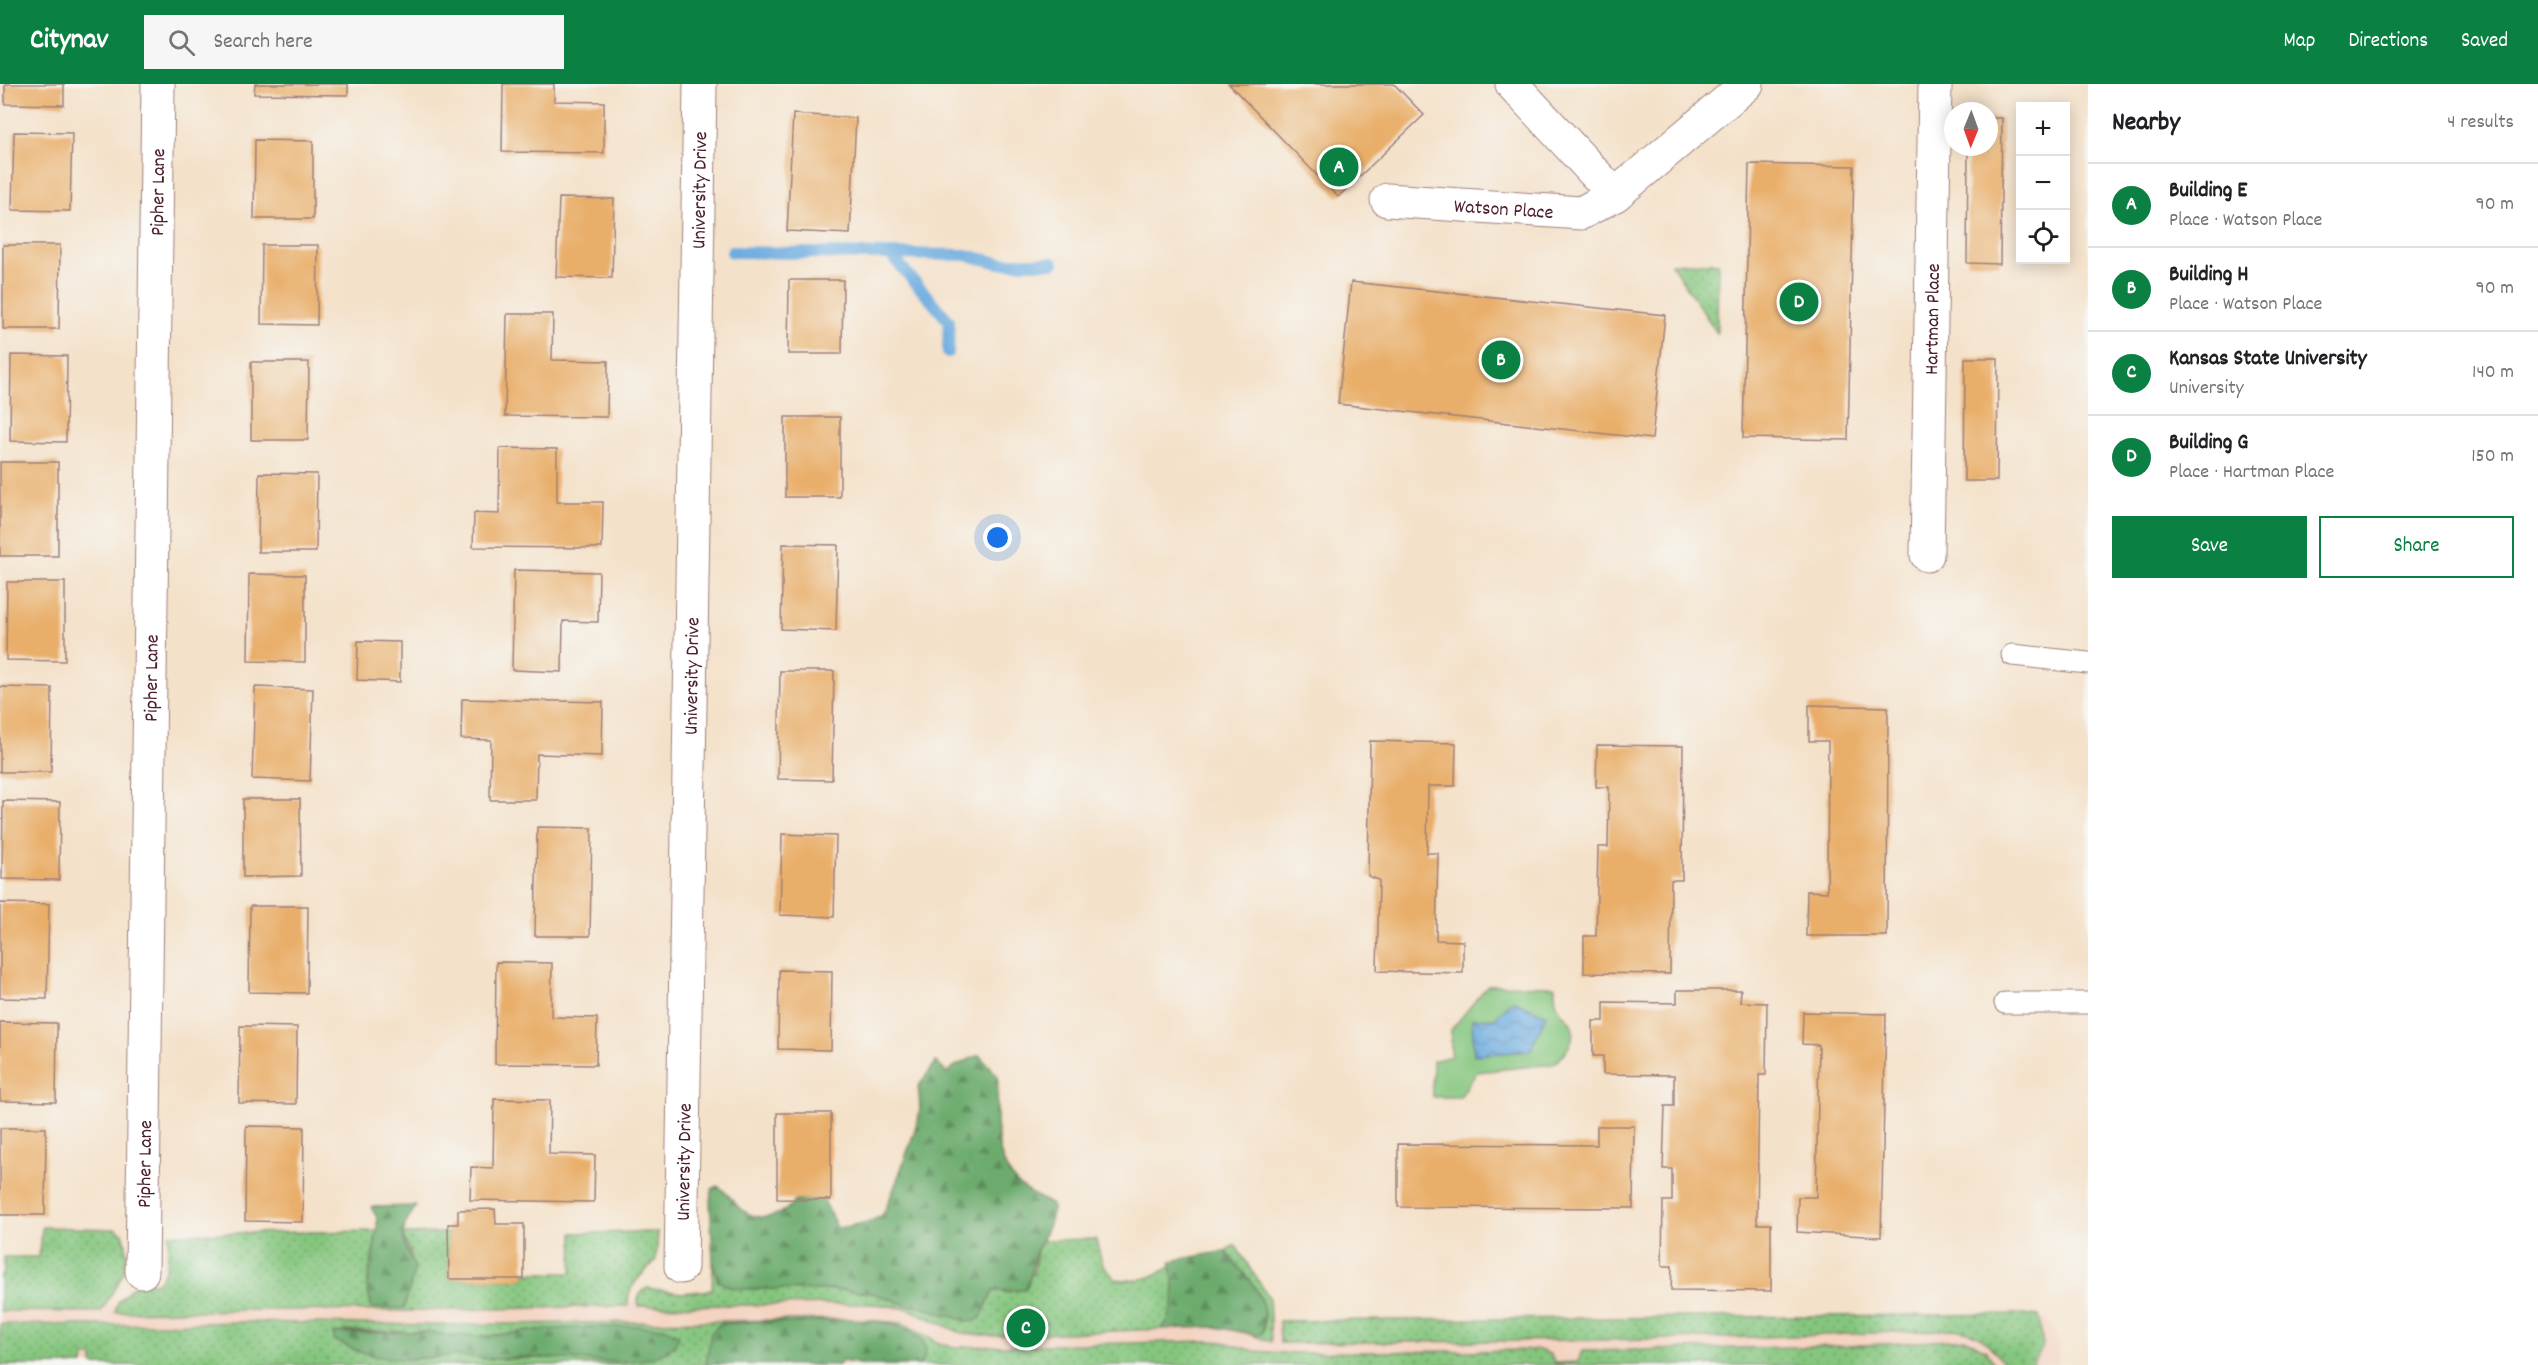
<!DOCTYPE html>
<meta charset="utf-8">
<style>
body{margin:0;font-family:Dekko,sans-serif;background:#f6f6f6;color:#202124}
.controls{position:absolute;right:18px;top:18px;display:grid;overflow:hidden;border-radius:0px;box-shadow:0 3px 15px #0003}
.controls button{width:54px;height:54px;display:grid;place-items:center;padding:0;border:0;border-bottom:2px solid #e0e0e0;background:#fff;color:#202124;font:30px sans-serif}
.compass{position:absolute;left:1944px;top:18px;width:54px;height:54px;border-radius:50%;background:#fff;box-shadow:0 3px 15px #0003;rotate:181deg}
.you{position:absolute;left:998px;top:454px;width:21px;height:21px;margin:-15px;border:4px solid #fff;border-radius:50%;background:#1a73e8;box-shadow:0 0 0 9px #1a73e833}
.badge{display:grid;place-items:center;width:39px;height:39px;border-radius:50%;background:#0b8043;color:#fff;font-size:20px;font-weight:700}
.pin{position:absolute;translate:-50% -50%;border:3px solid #fff;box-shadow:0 2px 6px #0006}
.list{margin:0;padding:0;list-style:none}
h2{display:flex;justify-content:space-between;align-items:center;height:78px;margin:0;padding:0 24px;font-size:26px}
h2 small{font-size:20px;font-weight:400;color:#757577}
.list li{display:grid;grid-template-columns:39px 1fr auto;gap:18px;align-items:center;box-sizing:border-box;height:84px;padding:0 24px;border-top:2px solid #e0e0e0}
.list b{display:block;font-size:22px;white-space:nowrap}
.list p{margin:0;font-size:20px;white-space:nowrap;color:#757577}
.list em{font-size:20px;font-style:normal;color:#757577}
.actions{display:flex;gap:12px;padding:18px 24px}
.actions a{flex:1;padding:14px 0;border:2px solid #0b8043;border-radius:0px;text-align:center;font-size:21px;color:#0b8043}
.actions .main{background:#0b8043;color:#fff}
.icon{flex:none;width:33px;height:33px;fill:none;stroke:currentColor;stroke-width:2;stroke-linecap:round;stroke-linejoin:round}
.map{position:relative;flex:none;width:2088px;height:1281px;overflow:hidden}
header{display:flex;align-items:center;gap:36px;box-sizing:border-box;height:84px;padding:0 30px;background:#0b8043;color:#fff}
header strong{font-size:28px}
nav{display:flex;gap:33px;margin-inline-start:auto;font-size:21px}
.search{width:420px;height:54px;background:#f6f6f6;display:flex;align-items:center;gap:15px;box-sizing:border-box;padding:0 21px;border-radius:0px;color:#757577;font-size:22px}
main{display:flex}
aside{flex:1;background:#fff}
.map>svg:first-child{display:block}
.built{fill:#f4d3c1}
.grass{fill:url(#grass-dots);stroke:#687254;stroke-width:1.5;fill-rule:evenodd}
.forest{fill:url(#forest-firs);stroke:#5b654c;stroke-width:1.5}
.pitch{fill:#85c67e;stroke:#687254;stroke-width:1.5}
.water{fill:url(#water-waves);stroke:#5b6685;stroke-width:1.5}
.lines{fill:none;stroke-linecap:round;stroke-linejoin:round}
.stream{stroke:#6cacdf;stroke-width:12}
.building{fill:#e9af6b}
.service-casing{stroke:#9f807a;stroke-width:23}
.minor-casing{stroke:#9f807a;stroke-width:35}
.service{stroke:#fff;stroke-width:21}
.minor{stroke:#fff;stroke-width:33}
.labels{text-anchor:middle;stroke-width:6;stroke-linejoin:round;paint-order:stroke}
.street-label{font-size:20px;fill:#4a1f2b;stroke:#f6f6f2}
</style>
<header>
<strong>Citynav</strong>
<div class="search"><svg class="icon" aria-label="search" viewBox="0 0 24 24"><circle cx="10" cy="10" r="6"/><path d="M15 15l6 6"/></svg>Search here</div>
<nav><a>Map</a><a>Directions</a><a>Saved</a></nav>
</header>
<main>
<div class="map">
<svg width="2088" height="1281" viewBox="0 0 2088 1281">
<defs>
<pattern id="grass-dots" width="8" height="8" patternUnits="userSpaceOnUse" patternTransform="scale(1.5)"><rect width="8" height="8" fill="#85c67e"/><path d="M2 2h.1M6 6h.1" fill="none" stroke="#6fa067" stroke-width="1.8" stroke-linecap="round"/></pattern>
<pattern id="forest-firs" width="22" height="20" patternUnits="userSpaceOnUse" patternTransform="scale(1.5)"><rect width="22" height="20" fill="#6cab6d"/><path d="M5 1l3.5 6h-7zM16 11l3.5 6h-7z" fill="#5b8b5a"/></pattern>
<pattern id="water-waves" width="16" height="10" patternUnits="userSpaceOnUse" patternTransform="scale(1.5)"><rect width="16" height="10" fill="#6cacdf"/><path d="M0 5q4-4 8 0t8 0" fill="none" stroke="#5b8bb5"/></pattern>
</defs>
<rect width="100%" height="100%" fill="#f6f6f2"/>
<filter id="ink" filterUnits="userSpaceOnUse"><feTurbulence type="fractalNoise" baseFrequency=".0167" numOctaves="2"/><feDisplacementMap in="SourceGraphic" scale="12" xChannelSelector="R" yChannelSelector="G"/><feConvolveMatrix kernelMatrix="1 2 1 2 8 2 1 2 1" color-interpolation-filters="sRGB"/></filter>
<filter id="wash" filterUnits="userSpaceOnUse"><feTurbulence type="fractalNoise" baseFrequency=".008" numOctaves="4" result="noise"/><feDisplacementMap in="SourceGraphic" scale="24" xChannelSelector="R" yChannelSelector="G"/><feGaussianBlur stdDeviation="1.35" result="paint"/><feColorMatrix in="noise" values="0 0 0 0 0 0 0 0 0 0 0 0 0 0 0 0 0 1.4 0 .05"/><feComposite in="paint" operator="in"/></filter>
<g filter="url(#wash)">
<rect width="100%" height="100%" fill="#f4e1c9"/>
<path class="built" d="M961 1214 1269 1236 2024 1230 2037 1231 2051 1240 2059 1260 2058 1281H0V1219L251 1221Z"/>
<path class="grass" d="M1671 179H1718L1717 249Z
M42 1143 116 1145 123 1149C135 1187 116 1198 101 1228L0 1227V1193L4 1187V1173H39Z
M377 1147 367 1204 372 1224C402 1225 418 1202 411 1172 409 1164 404 1158 403 1150L449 1149V1195H524V1189H572L573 1149 658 1148 656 1176C643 1191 627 1200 628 1222L406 1227 259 1226 115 1228 118 1218 138 1197 156 1199C170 1187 168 1167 169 1150Z
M1096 1155 1102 1179 1115 1195C1140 1198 1149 1195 1171 1183 1177 1203 1176 1229 1162 1245L993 1252 961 1249 909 1225 875 1220 639 1222C636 1214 640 1208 647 1204L682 1209 712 1206 713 1178 718 1197 743 1205 843 1206 873 1209 907 1221 929 1225 970 1238 985 1225 993 1207 1010 1208 1034 1188 1037 1165 1043 1156Z
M1235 1161 1269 1213 1271 1258 1246 1249 1256 1251 1263 1247C1271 1210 1245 1193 1225 1167Z
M2024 1230 2039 1232 2043 1261 2033 1281H2006C1988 1260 1984 1249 1954 1245 1732 1258 1509 1256 1286 1259H1280L1279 1237Z
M849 1235 791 1239 763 1237 720 1240 711 1250 706 1279 708 1281H93V1273H84L83 1281H0V1240L108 1241 245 1238 433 1241ZM594 1243H643L661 1271C625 1281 597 1276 561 1274 542 1273 524 1275 506 1275 491 1276 476 1272 460 1272 436 1272 411 1277 387 1274 369 1272 350 1265 335 1256L333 1250 345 1247 429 1248 453 1252H488L529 1247Z
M866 1236 903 1239 941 1260 953 1263 1208 1257 1224 1258 1254 1267 1286 1269 1539 1266 1550 1270 1555 1279 1578 1278 1582 1267 1848 1262 1966 1255 1986 1266 1995 1281H920C943 1247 888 1238 866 1236Z"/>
<path class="forest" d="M979 971 998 992C998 1027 990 1076 1020 1102 1030 1109 1042 1115 1052 1121 1052 1142 1045 1147 1037 1165 1032 1179 1033 1192 1025 1206L993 1207 980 1235 970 1238 929 1225 907 1221 873 1209 843 1206 743 1205 731 1204 718 1197 713 1178 710 1116 712 1105 717 1102C731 1110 733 1121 745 1128 763 1139 785 1131 797 1115L824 1116 837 1144C848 1143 873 1138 882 1131 887 1127 917 1042 919 1031 921 1022 919 1012 918 1003L936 978 947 989 955 982Z
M416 1122 406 1138 403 1150 405 1162 415 1184 404 1224H372L367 1204 377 1147V1134L371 1123Z
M1225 1167C1242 1189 1262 1202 1264 1232 1264 1239 1264 1244 1261 1250L1256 1251 1216 1243 1162 1245C1178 1225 1175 1200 1170 1177Z
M849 1235C870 1236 947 1242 920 1281H865L843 1277 838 1281 706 1280 711 1249 720 1240 763 1237 791 1239Z
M634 1242 665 1244 679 1251C675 1268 656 1274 640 1276 602 1281 563 1273 525 1273 514 1273 504 1276 493 1275 479 1274 466 1272 452 1272 430 1272 408 1277 387 1274 369 1272 350 1265 335 1256L333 1249 429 1248 453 1252H488L549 1245Z"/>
<path class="pitch" d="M1488 901 1555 902C1555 912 1555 921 1562 929 1565 933 1570 936 1571 940 1578 954 1564 973 1553 980L1477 988 1460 1013H1432L1433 977 1451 972V946Z"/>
<path class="water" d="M1512 916 1546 931 1530 967 1474 971 1472 935 1495 934Z"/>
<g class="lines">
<path class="stream" d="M732 168 966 171 999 179H1053
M890 170 949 237 948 268"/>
</g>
<g id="blocks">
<path class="building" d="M5 0H64V21L5 20Z
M255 0H348V11L254 10Z
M503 0H554V17L604 18V69L502 68Z
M1229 0H1394L1424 31 1338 113Z
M793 30 856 34 850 150 787 147Z
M1989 34H2002L2000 180 1967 179 1968 63H1989Z
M14 48 72 49 70 127 12 126Z
M255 56 313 57V135H254Z
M1749 80 1854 82 1848 356 1743 354Z
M559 114 614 115 612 194 556 193Z
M3 161H60L59 245H3Z
M262 161H318L317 241 261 240Z
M789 196H843L842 270H788Z
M1351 198 1665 231 1652 355 1338 320Z
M507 230H553L552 276 608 277 607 333 505 332Z
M11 271 67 272 66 358 10 357Z
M1965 274H1998L1997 397H1964Z
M251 278H309L308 356H251Z
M785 333H840V413H785Z
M500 364 557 365V418H603L602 464 473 463 474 429 499 430Z
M0 378H58V472H0Z
M259 389 317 390 316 468H258Z
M783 460 838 461 836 547 781 545Z
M514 486 599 488 598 538 563 537 562 588 512 586Z
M249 490 305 491V578L248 577Z
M7 498H65V577L6 576Z
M358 557 400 558V598L357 596Z
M780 587H834L832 696 778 695Z
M0 603 52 604 51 688H0Z
M255 603 313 605 310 697 252 695Z
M462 615 603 618 602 672 537 670 536 716H490L491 656 461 655Z
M1809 621 1888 623 1887 852H1806L1807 807 1827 808 1828 657H1809Z
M1370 657 1456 659 1455 702H1428L1427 769H1438L1436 856 1463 857V889L1377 887 1379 796 1368 792Z
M1597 661 1683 662 1682 796H1671L1670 890 1584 889V852H1596L1598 763H1608L1609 703H1596Z
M243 715H300L301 792 243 793Z
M3 717 60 718 59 796 2 795Z
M537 743 592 744 590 852H535Z
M782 750 836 752 834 833 780 831Z
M0 819 49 820 47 915 0 914Z
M250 822H308L307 909 249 908Z
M496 878 552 879 551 933 597 934 596 981 495 980Z
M779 886 832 887 831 966 778 965Z
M1677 906H1741L1740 918 1767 919 1766 991H1759L1757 1140H1771V1207L1671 1206 1672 1182H1662L1663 1117H1672V1085H1663L1665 1022H1674V991L1603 990V972H1593V937H1604V918L1677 919Z
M1803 928 1886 930 1881 1153 1797 1148 1798 1113H1816L1819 961 1802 960Z
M0 938 57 939 56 1018 0 1017Z
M240 942 297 943 296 1020 239 1019Z
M494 1015 550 1016 549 1070 595 1071 594 1118 470 1116 471 1083 493 1084Z
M777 1029H831V1116L777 1115Z
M246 1042 304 1043 303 1138 245 1137Z
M1597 1042H1634L1633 1124 1398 1123V1060L1597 1061Z
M0 1044H46L45 1131H0Z
M495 1125 496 1140H524V1195H449L448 1140H458V1126Z"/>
</g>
</g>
<g filter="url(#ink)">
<use href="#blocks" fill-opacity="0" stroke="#9f807a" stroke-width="1.5"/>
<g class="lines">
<defs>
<path id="service" d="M2012 571 2088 579
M2005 919H2088"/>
<g id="minor">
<path d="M1512 0 1615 111"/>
<path id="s1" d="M1387 116 1581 129 1615 111 1747 0"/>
<path id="s2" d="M1927 471 1935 0"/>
<path id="s3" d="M681 1183 700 0"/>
<path id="s4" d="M142 1188 158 0"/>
</g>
</defs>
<use href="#service" class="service-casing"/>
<use href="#minor" class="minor-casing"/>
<use href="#service" class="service"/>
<use href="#minor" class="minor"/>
</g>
</g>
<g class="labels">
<g class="street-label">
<text dy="7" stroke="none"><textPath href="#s3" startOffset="1077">University Drive</textPath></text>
<text dy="7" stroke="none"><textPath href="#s4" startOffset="1080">Pipher Lane</textPath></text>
<text dy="7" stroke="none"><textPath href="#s1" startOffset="117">Watson Place</textPath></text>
<text dy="7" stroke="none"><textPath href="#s2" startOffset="236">Hartman Place</textPath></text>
<text dy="7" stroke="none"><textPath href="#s3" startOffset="591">University Drive</textPath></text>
<text dy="7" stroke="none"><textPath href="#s4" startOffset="594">Pipher Lane</textPath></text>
<text dy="7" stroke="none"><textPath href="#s3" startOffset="105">University Drive</textPath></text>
<text dy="7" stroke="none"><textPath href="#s4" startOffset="108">Pipher Lane</textPath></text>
</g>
</g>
</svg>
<div class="controls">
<button>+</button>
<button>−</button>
<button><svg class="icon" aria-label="locate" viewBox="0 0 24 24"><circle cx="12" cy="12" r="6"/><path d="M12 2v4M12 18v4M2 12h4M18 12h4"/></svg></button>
</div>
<svg class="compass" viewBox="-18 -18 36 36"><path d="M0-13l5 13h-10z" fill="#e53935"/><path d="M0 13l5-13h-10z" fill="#757577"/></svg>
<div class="you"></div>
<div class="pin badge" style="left:1339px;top:83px">A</div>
<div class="pin badge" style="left:1501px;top:276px">B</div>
<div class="pin badge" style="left:1026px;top:1244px">C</div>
<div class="pin badge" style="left:1799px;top:218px">D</div>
</div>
<aside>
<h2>Nearby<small>4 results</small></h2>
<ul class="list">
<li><span class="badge">A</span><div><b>Building E</b><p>Place · Watson Place</p></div><em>90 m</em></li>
<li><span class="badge">B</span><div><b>Building H</b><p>Place · Watson Place</p></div><em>90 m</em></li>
<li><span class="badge">C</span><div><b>Kansas State University</b><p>University</p></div><em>140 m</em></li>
<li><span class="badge">D</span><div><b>Building G</b><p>Place · Hartman Place</p></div><em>150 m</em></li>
</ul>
<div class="actions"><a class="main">Save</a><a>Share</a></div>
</aside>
</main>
